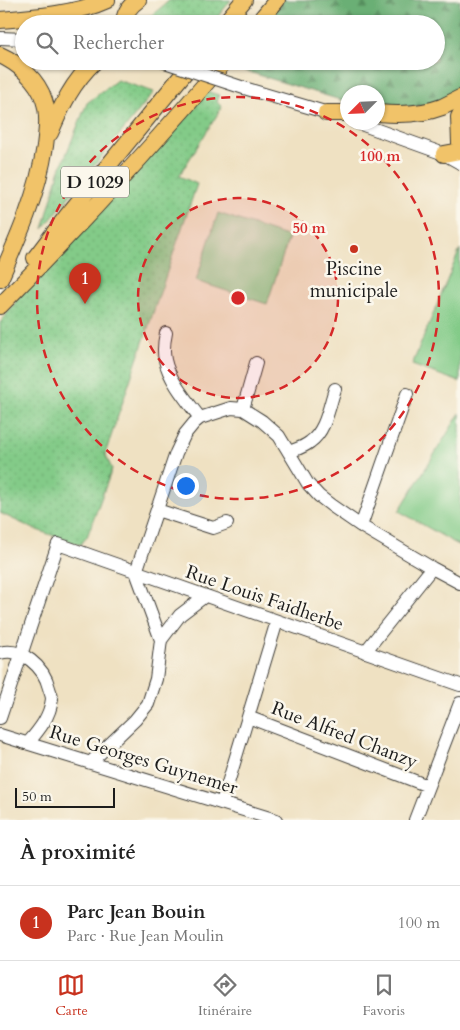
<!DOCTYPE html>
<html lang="fr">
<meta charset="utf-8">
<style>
body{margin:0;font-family:Cardo,serif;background:#f2f2f2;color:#222}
.compass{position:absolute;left:340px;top:85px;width:45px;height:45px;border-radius:50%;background:#fff;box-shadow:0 1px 4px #0004;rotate:246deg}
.scale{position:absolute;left:15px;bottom:12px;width:100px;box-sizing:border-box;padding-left:5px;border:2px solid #1c1c1c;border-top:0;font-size:14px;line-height:18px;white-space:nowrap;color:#1c1c1c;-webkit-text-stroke:4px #fbf7ec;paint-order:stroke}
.you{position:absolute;left:185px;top:485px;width:18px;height:18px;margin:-12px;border:4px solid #fff;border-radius:50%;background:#1a73e8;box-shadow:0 0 0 8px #1a73e833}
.badge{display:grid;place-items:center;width:32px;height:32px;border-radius:50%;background:#c8321e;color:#fff;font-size:16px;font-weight:700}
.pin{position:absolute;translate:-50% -41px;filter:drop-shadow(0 1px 2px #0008)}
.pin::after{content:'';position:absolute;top:26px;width:18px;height:15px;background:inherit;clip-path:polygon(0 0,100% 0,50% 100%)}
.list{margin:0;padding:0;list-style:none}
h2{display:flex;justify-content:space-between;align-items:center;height:65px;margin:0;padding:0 20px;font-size:21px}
h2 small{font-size:16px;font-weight:400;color:#767676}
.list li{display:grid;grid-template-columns:32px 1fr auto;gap:15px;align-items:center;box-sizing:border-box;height:75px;padding:0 20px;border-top:1px solid #e0e0e0}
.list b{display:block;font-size:19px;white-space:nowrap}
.list p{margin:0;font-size:16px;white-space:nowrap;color:#767676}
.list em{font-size:16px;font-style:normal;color:#767676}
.icon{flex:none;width:28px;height:28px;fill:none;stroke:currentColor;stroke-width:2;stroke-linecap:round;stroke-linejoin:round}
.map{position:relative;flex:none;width:460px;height:820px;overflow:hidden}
.search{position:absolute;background:#fff;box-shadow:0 1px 4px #0004;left:15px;right:15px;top:15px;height:55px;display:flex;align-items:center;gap:12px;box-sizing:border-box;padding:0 18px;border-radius:28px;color:#767676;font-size:19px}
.sheet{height:140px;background:#fff}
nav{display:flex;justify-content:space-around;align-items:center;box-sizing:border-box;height:70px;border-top:1px solid #e0e0e0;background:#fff;font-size:14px;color:#767676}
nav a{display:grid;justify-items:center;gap:2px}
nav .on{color:#c8321e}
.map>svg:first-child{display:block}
.grass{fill:url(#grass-dots);stroke:#507452}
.forest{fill:url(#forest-firs);stroke:#436648}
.pitch{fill:#83cb88;stroke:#507452}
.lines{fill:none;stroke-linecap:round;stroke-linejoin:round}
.minor-casing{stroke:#3c3a35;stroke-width:14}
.major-casing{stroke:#3c3a35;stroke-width:18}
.minor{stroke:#fff;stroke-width:12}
.major{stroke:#f1c369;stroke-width:16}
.minor-bridge-casing{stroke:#3c3a35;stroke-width:14;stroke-linecap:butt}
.minor-bridge{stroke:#fff;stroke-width:12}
.ring{fill:none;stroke:#d62828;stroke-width:2.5;stroke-dasharray:9 6}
.poi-dot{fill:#c8321e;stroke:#fbf7ec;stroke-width:2}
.labels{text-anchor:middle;stroke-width:5;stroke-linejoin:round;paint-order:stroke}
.shield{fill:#fbf7ec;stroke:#5f5e5a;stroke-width:1}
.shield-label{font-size:18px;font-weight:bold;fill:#1c1c1c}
.poi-label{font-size:19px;fill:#1c1c1c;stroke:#fbf7ec}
.street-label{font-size:19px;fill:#1c1c1c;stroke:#fbf7ec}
.centre{fill:#d62828;stroke:#fbf7ec;stroke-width:2.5}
.ring-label{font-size:15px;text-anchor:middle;font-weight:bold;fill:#d62828;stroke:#fbf7ec;stroke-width:5;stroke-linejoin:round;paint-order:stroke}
</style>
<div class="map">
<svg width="460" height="820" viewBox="0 0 460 820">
<defs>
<pattern id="grass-dots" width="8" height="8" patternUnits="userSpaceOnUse" patternTransform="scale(1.25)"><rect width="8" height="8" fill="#83cb88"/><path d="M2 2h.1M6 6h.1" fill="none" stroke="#71ae75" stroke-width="1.8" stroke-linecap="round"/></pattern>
<pattern id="forest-firs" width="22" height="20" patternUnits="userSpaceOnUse" patternTransform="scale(1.25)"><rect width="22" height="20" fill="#6aaf74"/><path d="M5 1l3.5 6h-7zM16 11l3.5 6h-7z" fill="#568e5e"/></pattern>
</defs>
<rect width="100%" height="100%" fill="#fbf7ec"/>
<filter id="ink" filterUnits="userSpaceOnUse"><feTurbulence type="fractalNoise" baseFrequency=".02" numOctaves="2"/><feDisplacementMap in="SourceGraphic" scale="10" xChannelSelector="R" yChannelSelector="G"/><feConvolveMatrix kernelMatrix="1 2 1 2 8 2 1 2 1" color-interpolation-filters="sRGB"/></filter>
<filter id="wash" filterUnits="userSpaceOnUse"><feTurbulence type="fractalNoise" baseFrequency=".0096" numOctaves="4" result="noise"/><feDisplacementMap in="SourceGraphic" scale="20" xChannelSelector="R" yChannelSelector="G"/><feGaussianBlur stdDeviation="1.12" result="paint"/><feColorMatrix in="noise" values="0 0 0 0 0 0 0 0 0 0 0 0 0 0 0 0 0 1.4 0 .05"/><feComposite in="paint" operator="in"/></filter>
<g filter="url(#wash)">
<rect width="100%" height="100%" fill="#efe1c2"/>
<path class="grass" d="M170 0H231L212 24H141Z
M117 80 154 92 43 229 59 172 87 103Z
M205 91 219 95 217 102 222 107 179 176 197 184 105 454 112 469 87 537 80 545 34 529 0 513V323L28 285Z"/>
<path class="forest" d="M283 0H460V93L431 106 378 108V92H348L347 102 226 65 229 61H436V24H262Z"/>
<path class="pitch" d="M218 213 289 237 267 304 196 281Z
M460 249V382L412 365Z
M460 413V546L399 511Z"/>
</g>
<g filter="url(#ink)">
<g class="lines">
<defs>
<path id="minor" d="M0 38 24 39
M244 88 335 115
M355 122 444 154 460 163
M166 333C164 342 163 351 165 360 169 380 188 402 200 418
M243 409 256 363
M289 452C297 449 304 447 310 442 326 431 329 406 335 389
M157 510 213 528 227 523
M361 526 432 568
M161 640 180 615 205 596
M365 652 432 568 460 583
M0 653C22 647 44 667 49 688 50 692 52 695 52 699 50 717 39 730 28 743
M248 717 428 786
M0 718 58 544 460 685
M0 735 276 820
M90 763 135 720 148 704 156 679 161 640 136 572 176 453 185 434 194 423 200 418 231 408 243 409 262 421 279 436 308 484 319 496 332 506 361 526 407 394
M222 803 277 621
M415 820 460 703"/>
<path id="major" d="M0 20C34 17 77 14 107 0
M124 24C124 13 129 6 138 0
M224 24 244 0
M257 24 277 0
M0 55C18 63 38 80 44 100 49 115 47 130 45 146 38 193 19 236 0 279
M326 113H348
M378 113C399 115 421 115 442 107 448 104 454 101 460 98
M460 115 459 117 460 143
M50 133C62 105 72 83 95 61
M444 154 460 151
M35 258 67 216 194 61
M0 306C78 227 153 146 225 61"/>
</defs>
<use href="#minor" class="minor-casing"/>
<use href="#major" class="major-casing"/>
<use href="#minor" class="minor"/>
<use href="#major" class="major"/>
<defs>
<path id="minor-bridge" d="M162 61 244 88"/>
</defs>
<use href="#minor-bridge" class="minor-bridge-casing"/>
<use href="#minor-bridge" class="minor-bridge"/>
</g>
</g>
<circle cx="238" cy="298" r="100" fill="#d62828" fill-opacity=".12"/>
<g class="ring">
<circle cx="238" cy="298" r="100"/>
<circle cx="238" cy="298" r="201"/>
</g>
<circle class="poi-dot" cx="354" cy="249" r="5"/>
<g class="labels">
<rect class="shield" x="61" y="166.5" width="68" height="31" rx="4"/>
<g class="shield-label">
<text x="95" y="188">D 1029</text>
</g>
<g class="poi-label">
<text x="354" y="275">Piscine<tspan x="354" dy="22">municipale</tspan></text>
</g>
<g class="street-label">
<text transform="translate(265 597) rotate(19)" y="7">Rue Louis Faidherbe</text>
<text transform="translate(345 734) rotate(21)" y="7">Rue Alfred Chanzy</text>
<text transform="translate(144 759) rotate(17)" y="7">Rue Georges Guynemer</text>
</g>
</g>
<circle cx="238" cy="298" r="8" class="centre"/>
<g class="ring-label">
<text x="380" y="161">100 m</text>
<text x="309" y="233">50 m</text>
</g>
</svg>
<svg class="compass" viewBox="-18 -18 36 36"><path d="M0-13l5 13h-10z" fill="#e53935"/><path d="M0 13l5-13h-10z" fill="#767676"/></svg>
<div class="scale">50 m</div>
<div class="you"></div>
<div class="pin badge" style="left:85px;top:304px">1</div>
<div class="search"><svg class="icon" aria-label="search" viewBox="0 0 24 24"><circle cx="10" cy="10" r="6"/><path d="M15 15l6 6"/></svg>Rechercher</div>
</div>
<section class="sheet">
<h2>À proximité<small></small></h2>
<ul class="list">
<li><span class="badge">1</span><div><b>Parc Jean Bouin</b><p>Parc · Rue Jean Moulin</p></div><em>100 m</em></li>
</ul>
</section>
<nav>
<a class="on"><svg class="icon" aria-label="map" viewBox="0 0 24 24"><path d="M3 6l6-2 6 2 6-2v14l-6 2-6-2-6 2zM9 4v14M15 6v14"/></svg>Carte</a>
<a><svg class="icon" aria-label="directions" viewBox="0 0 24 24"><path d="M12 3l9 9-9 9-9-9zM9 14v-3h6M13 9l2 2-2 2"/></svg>Itinéraire</a>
<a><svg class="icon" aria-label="saved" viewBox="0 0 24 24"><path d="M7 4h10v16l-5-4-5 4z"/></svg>Favoris</a>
</nav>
